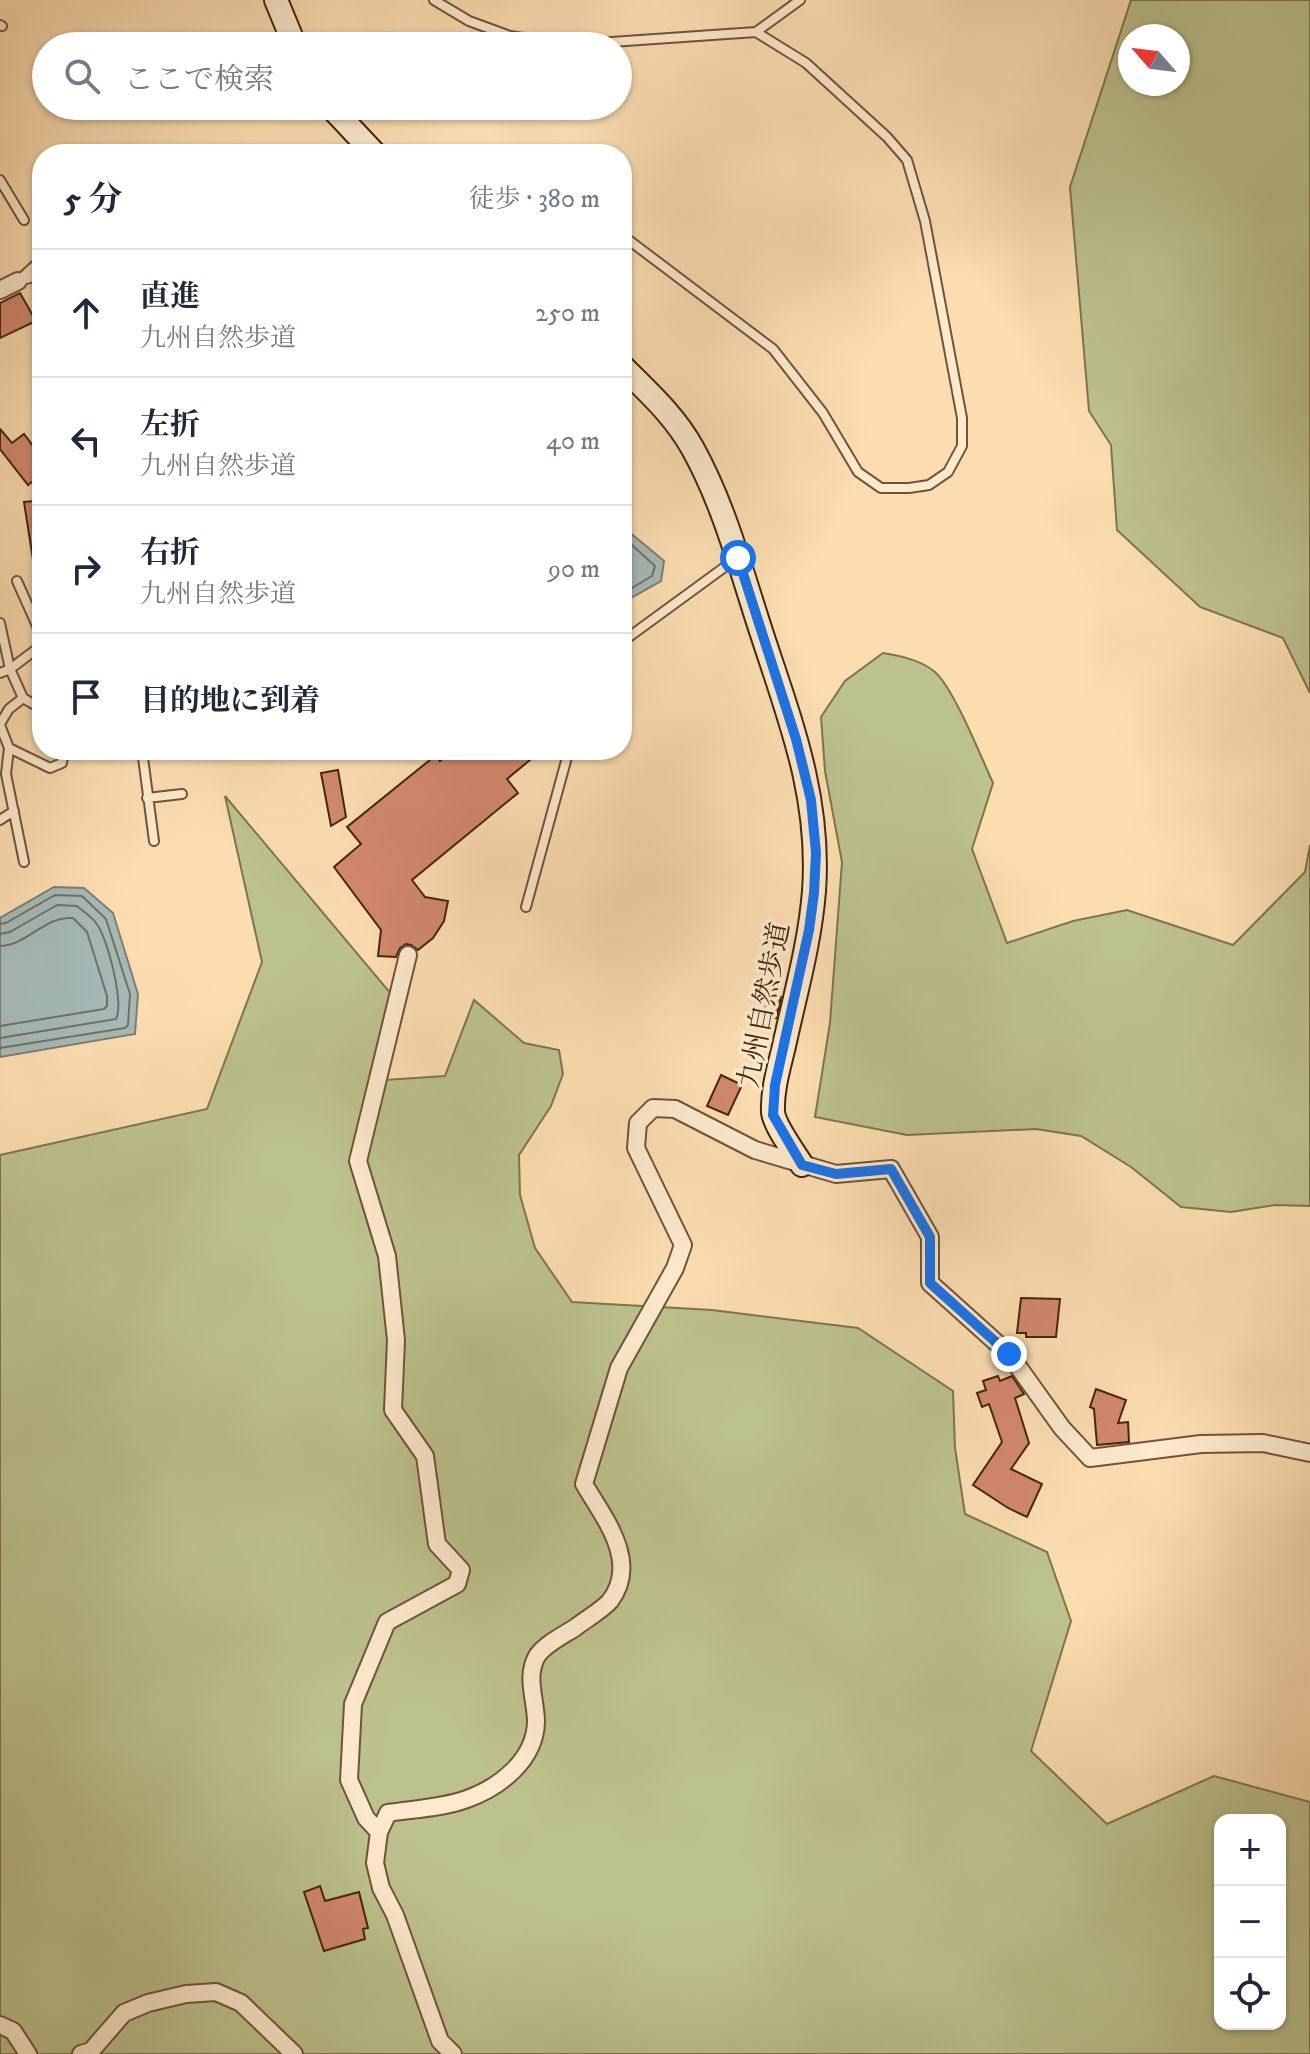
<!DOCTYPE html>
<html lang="ja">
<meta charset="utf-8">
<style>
body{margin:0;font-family:"IM FELL DW Pica","Noto Serif JP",serif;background:#f6f6f7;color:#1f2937}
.controls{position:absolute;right:24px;bottom:24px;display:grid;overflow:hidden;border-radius:16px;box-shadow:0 2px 6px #0004}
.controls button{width:72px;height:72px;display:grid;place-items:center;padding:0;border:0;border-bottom:2px solid #e0e1e3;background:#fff;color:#1f2937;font:40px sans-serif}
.compass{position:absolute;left:1118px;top:24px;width:72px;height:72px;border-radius:50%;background:#fff;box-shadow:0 2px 6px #0004;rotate:298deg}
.stop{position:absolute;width:24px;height:24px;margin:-18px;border:6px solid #1a73e8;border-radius:50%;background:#fff}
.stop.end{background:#1a73e8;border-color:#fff;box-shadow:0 2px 8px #0008}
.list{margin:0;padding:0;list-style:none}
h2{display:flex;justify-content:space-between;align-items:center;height:104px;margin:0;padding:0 32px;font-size:34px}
h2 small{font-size:26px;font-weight:400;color:#747a83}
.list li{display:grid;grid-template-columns:52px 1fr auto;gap:24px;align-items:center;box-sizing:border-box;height:128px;padding:0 32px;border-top:2px solid #e0e1e3}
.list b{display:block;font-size:30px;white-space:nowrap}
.list p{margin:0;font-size:26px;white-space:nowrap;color:#747a83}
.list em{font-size:26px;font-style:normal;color:#747a83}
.icon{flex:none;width:44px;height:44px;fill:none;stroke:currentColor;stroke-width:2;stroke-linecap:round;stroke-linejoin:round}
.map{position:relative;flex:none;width:1310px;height:2054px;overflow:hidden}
.search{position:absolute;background:#fff;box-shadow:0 2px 6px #0004;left:32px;top:32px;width:600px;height:88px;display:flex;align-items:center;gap:20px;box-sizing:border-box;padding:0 28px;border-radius:44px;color:#747a83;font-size:30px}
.panel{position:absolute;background:#fff;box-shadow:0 2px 6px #0004;left:32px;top:144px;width:600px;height:616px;border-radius:32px}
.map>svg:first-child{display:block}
.green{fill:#bcc28e;stroke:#80744c;stroke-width:2;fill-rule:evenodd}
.water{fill:#a4b9b7;stroke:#7d7f72;stroke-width:2}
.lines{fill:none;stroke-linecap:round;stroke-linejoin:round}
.shore{stroke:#747060;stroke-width:2}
.building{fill:#d2886f;stroke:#43270a;stroke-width:2}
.lane-casing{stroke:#715434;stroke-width:12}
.street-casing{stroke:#715434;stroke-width:20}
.secondary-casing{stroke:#43270a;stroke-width:26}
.lane{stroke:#fde9cd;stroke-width:8}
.street{stroke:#fde9cd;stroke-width:16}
.secondary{stroke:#fde9cd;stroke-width:22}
.route{stroke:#1a73e8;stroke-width:10}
.labels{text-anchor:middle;stroke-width:7;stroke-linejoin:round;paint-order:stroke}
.street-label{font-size:28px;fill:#43270a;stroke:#fde9cd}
</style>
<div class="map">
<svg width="1310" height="2054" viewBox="0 0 1310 2054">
<rect width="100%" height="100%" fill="#fcddb2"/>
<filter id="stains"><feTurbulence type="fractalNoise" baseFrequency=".0025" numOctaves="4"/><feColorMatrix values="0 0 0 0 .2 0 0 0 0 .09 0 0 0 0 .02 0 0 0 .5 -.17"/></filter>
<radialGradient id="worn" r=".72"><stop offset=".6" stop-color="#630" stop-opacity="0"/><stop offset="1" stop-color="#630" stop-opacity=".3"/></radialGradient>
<path class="green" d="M1131 0H1310V693L1283 638 1200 607 1117 530 1111 445 1089 411 1070 187ZM1130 36H1178V84H1130Z
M883 653C900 656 921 660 935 672 954 689 981 757 993 783L972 849 1007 943 1073 921 1127 910 1233 945 1305 872 1310 845V1206L1275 1205 1231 1212 1181 1207 1131 1167 1081 1136 1036 1129 907 1135 815 1117 830 1023 842 862 825 771 821 717 845 681Z
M225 796 392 995 385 1080 445 1076 474 1000 524 1043 559 1050 563 1074 551 1106 519 1155 520 1195 535 1248 572 1302 712 1310 858 1328 953 1391 955 1448 965 1514 1047 1552 1071 1621 1031 1751 1107 1824 1214 1776 1310 1802V2054H0V1155L207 1109 262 962ZM1220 1820H1280V2024H1220Z"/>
<path class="water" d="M622 526 664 561 661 581 622 603Z
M54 887 84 888 113 913 138 994 135 1034 0 1057V918Z"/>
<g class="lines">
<path class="shore" d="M622 536 655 566 652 576 622 594
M0 924 6 923 55 895 82 896 106 919 130 994 128 1025 125 1028 0 1048
M0 934 10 932 57 905 77 906C83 911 92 917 96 923 108 938 124 1003 116 1019L0 1038
M0 946C28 945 44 916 73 918L87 932 107 996V1006L104 1009 0 1026"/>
</g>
<path class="building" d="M20 293 36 321 0 338V303Z
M0 429 12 443 24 434 42 458V474L28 485 0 449Z
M34 501 37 505 42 507V566H34L24 502Z
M454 750H542L507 779 518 793 412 880 425 897 448 901 444 921 433 938 418 950 411 945 406 944 400 948 396 957 378 956 381 930 334 867 361 844 347 827 436 755 440 761Z
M338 770 346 817 331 826 321 773Z
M764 994 781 997 776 1018 760 1014Z
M721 1075 742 1085 728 1115 707 1106Z
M1021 1298 1060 1299 1056 1337H1026V1333H1017Z
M998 1376 1000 1381 1012 1376 1024 1394 1015 1398 1029 1443 1011 1469 1042 1484 1027 1517 1008 1508 973 1485 1002 1442 989 1404 982 1407 977 1393 986 1390 983 1381Z
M1096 1389 1126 1400 1118 1423 1128 1422 1129 1442 1097 1445 1094 1409 1090 1407Z
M320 1886 325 1901 359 1892 368 1928 363 1929 365 1939 324 1951 304 1892Z"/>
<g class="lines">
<defs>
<path id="lane" d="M434 0 469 21 510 36 568 45 756 32 800 0
M0 25 2 26
M0 180 24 220
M622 235 773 349 823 413 858 472 881 488H909L929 485 948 472 962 446V418L925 221 907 160 887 137 806 63 756 32
M42 259 18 281 42 275
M41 500 42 499
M17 581 42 637
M0 623 10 669 23 698 42 709
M622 642 737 558
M0 673 10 669 42 645
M0 724 9 709 23 698
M0 725 9 748 6 774 24 862
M9 748 50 768 62 763 64 750
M142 750 154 841
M147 798 182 794
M0 820 14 811
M526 907 569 750"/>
<path id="street" d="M0 290 18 281
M379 1832 366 1818 349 1780 353 1704 387 1622 457 1584 461 1570 437 1544 425 1456 393 1410 396 1340 387 1256 358 1161 408 955
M0 2025 13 2031 28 2054
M81 2054 91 2051 124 2013 148 2003 186 1994 216 1992 241 2003 294 2054
M453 2054 440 2041 395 1915 381 1888 375 1863 379 1832 388 1813C414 1809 442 1808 467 1799 500 1787 535 1760 536 1722 536 1700 525 1677 537 1656 545 1644 564 1635 576 1627 586 1619 601 1611 610 1601 640 1562 604 1518 584 1484L619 1368 675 1268 683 1245 636 1148 638 1123 653 1108 675 1109 755 1150 836 1174 891 1169 930 1237V1283L1009 1354 1062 1428 1090 1458 1201 1444 1263 1443 1310 1453"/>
<path id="secondary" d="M276 0 295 46
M330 106 375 154
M622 366C648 392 675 416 693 449 723 503 740 566 759 625 788 715 821 794 814 891 810 943 795 995 784 1046 779 1067 772 1090 773 1112 774 1125 794 1152 802 1165"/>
</defs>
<use href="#lane" class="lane-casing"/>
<use href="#street" class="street-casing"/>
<use href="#secondary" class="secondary-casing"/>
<use href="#lane" class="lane"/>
<use href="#street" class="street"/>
<use href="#secondary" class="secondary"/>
</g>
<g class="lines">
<path class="route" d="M738 558 796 739 811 800 816 853 814 893 809 930 775 1085 773 1115 802 1165 836 1174 891 1169 930 1237V1283L1009 1354"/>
</g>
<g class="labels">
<g class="street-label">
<text transform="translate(763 1005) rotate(-79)" y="10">九州自然歩道</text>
</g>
</g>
<rect width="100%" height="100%" filter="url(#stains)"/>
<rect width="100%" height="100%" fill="url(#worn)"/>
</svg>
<div class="controls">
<button>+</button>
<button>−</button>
<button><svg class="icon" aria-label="locate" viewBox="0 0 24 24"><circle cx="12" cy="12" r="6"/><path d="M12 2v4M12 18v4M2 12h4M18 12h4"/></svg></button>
</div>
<svg class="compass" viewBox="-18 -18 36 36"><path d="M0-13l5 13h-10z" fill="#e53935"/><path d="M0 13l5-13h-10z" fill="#747a83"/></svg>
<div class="stop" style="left:738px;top:558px"></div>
<div class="stop end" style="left:1009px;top:1354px"></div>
<div class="search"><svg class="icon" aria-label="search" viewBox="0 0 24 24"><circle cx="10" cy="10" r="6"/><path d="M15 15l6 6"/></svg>ここで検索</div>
<section class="panel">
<h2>5 分<small>徒歩 · 380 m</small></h2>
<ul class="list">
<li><svg class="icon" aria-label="ahead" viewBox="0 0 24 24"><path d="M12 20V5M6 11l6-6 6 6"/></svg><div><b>直進</b><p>九州自然歩道</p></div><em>250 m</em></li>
<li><svg class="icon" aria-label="left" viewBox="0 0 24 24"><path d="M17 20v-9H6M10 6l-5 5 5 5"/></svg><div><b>左折</b><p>九州自然歩道</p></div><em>40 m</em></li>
<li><svg class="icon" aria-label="right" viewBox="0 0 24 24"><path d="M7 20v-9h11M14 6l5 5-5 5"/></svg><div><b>右折</b><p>九州自然歩道</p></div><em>90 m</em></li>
<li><svg class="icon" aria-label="arrive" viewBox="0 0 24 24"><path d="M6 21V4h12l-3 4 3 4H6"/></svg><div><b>目的地に到着</b></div></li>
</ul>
</section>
</div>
